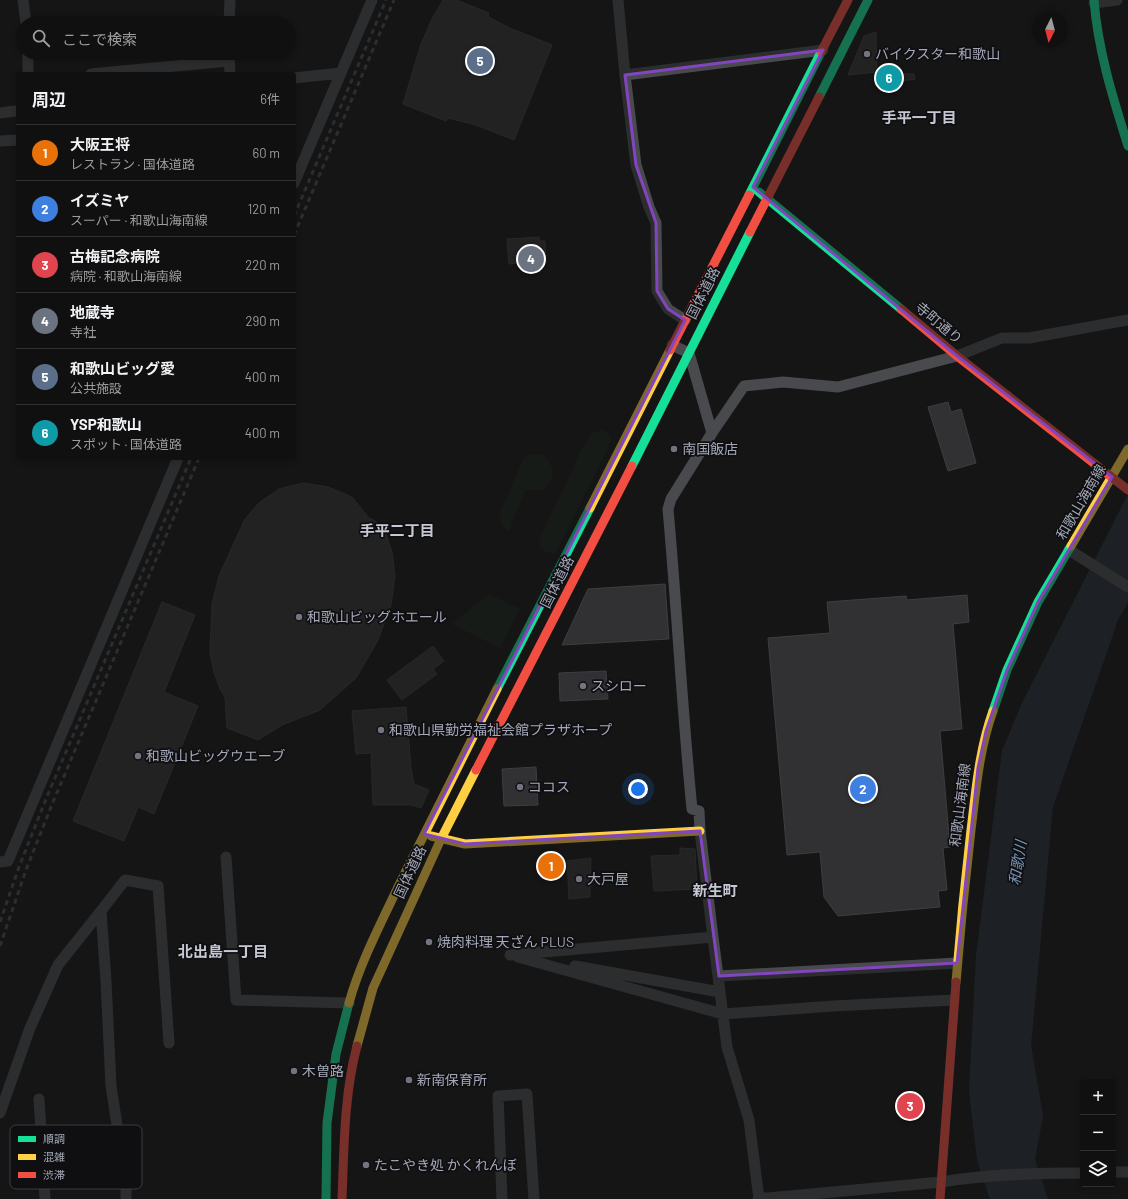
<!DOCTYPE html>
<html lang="ja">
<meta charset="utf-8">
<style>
body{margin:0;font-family:Barlow,"Noto Sans JP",sans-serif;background:#1e1e1e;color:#f1f3f6}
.controls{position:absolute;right:12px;bottom:12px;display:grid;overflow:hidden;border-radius:4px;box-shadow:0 2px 6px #0003}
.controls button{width:36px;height:36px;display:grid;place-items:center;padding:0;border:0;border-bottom:1px solid #303030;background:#101010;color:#f1f3f6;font:20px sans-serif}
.compass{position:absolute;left:1032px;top:12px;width:36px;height:36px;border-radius:50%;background:#101010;box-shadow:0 2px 6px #0003;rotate:186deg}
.you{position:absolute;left:638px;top:789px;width:14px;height:14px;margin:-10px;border:3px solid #fff;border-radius:50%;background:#1a73e8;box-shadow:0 0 0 6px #1a73e833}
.badge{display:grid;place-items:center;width:26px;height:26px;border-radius:50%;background:#d93025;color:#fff;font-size:13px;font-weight:700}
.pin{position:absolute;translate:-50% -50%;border:2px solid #fff;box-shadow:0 1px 4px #0006}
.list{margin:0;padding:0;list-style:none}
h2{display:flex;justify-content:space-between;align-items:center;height:52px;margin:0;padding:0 16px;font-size:17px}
h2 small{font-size:13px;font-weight:400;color:#9c9d9f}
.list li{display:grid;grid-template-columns:26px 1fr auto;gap:12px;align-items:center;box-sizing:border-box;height:56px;padding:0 16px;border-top:1px solid #303030}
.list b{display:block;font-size:15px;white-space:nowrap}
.list p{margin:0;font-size:13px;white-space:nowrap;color:#9c9d9f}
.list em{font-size:13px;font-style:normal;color:#9c9d9f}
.icon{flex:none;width:22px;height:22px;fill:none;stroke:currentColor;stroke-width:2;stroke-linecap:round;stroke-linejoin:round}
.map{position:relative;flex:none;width:1128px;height:1199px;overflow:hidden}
.search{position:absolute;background:#101010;box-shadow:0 2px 6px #0003;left:16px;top:16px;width:280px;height:44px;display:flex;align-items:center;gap:10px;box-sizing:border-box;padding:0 14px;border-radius:22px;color:#9c9d9f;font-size:15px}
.panel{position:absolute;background:#101010;box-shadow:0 2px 6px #0003;left:16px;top:72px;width:280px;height:388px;border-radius:4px}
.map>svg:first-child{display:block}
.green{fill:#1a221c}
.water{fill:#272e38}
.building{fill:#313133;stroke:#3d3e42}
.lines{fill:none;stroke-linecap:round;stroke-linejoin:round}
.street{stroke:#484a4e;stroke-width:11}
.fast{stroke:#16e098;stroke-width:9}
.slow{stroke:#ffcf43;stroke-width:9}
.jam{stroke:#f24e42;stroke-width:9}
.rail{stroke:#484a4d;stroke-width:3;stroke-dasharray:5 4;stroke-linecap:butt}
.marked{fill:none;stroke:#8345be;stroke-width:3;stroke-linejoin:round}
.poi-dot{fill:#72757f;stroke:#0f0f11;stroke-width:1.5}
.labels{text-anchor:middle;stroke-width:3.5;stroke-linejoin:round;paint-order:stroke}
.poi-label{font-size:14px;fill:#a4a8b8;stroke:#0f0f11;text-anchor:start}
.street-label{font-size:14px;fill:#a4a8b8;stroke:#0f0f11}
.neighbourhood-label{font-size:15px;font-weight:bold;fill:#c5c8d3;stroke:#0f0f11}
.water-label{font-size:15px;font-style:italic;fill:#7792b7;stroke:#0f0f11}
.key{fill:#0f0f11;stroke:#3c3d43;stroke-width:1}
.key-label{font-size:11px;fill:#a4a8b8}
</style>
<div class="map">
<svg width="1128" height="1199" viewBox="0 0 1128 1199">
<rect width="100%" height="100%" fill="#151515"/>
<path class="green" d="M603 430 609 435 611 441 556 553 547 552 540 548 539 542 542 534 581 451 592 433Z
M530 454 543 455C555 467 557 478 543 490H525L509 531 503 527 499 519 500 513 523 459Z
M489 594 520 609 500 648 452 624Z"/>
<path class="water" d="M1128 494V602L1118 620 1053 807 1031 1045 1043 1116 1035 1159 1048 1199H990L977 1160 969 1091 976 956 1002 751 1021 705Z"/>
<path class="building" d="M443 0H456L489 13 488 17 512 29 552 45 514 140 476 125 448 118 446 121 403 104 420 47 431 21Z
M876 32 877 72 848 75 864 36Z
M881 73 914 74 915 79 882 84Z
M539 237 540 241H545L546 261 509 264 507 239Z
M948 402 951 412 961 409 976 463 948 471 928 407Z
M303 483 328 487 352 497 368 517 383 526 392 552 395 576 391 605 378 640 356 678 320 710 282 725 258 740 227 728 225 697 220 689 214 672 210 652 212 604 219 576 245 519 260 502 279 489Z
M665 584 669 639 562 645 588 589Z
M967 595 969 622 953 624 962 729 940 731 950 847 943 848 947 890 938 891 940 907 838 916 824 897 820 852 787 855 768 638 830 633 827 602 906 596 907 600Z
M162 602 195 615 164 692 198 706 154 814 138 807 124 841 73 821Z
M433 646 444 661 433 669 437 674 402 700 387 680Z
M606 671 608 699 560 701 559 673Z
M406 707 411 768 414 784 429 790 421 808 411 805H373L371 753 356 754 352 711Z
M536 767 538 805 504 806 502 769Z
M680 848 695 849 697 889 654 891 651 856 680 855Z
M591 858 590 897 569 899 567 861Z"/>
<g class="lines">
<path class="street" d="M23 0 26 23
M618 0 625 75 636 165 649 207 656 223 657 291 668 309 685 320
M1094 3 1117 0
M229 23 230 0
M28 53V74
M229 53 230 74
M91 74 228 61
M625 75 823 50
M294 78 341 73
M0 113 15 111
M0 141 18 140
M294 183 372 0
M672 345 689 353 712 433 671 499 668 509C677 609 682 709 692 809L699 811 700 831 713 937
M712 433 744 386 783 382 838 387 957 356 1002 338H1029L1128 320
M1069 550 1128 587
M226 857 236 1000 349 1003
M0 862 8 861 178 458
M101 911 125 880 158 886 169 1043
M510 955 713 937 727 1047 749 1120 759 1199
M518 957 723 1014 833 1006 954 1000
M575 966 720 992
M719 976 957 963
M39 1099 45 1199
M0 1113 30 1028 58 965 101 911 106 981 111 1086 126 1183V1199
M1113 1172H1128
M502 1199 498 1096 527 1094 534 1199
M758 1199 941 1182C988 1174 1036 1173 1083 1173"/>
<path class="fast" d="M1094 0C1098 51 1113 98 1128 146
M819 97 868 0
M759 192 901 309
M749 195 821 52
M632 466 750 232
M497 689 590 508
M993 711 1007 670 1038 602 1071 546
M326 1199 327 1123 336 1054 349 1003"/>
<path class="slow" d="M590 508 670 350
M1071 546 1128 449
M431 836 465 844 700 831
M956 982C960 932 965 881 971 830 976 790 979 750 993 711
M349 1003C360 963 381 923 399 885 431 820 464 755 497 689
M357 1046 373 988 441 839 476 770"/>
<path class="jam" d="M821 52 848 0
M750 232 819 97
M901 309 957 356 1128 490
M670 350 749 195
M476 770 632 466
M342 1199C344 1149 344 1094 357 1046
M940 1199 956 982"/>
<path class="rail" d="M294 216 386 0
M294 235 394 0
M0 922 19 867 46 799 191 458
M0 946 26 870 53 802 199 458"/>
</g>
<path d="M0 0H1128V1199H0ZM823 50 753 187 957 356 1112 477 1038 602 1007 670 986 731 978 768 957 963 719 976 700 831 465 844 424 834 685 320 668 309 657 291 656 223 636 165 625 75Z" fill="#151515" fill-opacity=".55" fill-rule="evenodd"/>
<path class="marked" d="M823 50 753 187 957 356 1112 477 1038 602 1007 670 986 731 978 768 957 963 719 976 700 831 465 844 424 834 685 320 668 309 657 291 656 223 636 165 625 75Z"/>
<g class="poi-dot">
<circle cx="867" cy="54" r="4"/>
<circle cx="674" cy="449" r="4"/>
<circle cx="299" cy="617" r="4"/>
<circle cx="583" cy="686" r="4"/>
<circle cx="381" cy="730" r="4"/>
<circle cx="138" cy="756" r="4"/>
<circle cx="520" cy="787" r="4"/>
<circle cx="579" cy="879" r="4"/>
<circle cx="429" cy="942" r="4"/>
<circle cx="294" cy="1071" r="4"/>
<circle cx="409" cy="1080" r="4"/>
<circle cx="366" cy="1165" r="4"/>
</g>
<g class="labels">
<g class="poi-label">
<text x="875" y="59">バイクスター和歌山</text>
<text x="682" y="454">南国飯店</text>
<text x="307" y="622">和歌山ビッグホエール</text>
<text x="591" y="691">スシロー</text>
<text x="389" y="735">和歌山県勤労福祉会館プラザホープ</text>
<text x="146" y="761">和歌山ビッグウエーブ</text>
<text x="528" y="792">ココス</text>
<text x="587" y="884">大戸屋</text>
<text x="437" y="947">焼肉料理 天ざん PLUS</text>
<text x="302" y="1076">木曽路</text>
<text x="417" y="1085">新南保育所</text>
<text x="374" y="1170">たこやき処 かくれんぼ</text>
</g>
<g class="street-label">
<text transform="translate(703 293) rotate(-63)" y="5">国体道路</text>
<text transform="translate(939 323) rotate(40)" y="5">寺町通り</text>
<text transform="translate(1081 502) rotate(-60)" y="5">和歌山海南線</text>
<text transform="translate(557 582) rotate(-63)" y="5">国体道路</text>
<text transform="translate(960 805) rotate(-83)" y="5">和歌山海南線</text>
<text transform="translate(410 872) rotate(-65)" y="5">国体道路</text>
</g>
<g class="neighbourhood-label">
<text x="919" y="123">手平一丁目</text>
<text x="397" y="536">手平二丁目</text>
<text x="715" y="896">新生町</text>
<text x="223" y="957">北出島一丁目</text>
</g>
<g class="water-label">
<text transform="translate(1018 863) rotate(-81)" y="5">和歌川</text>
</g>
</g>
<rect x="10" y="1125" width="132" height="64" rx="6" class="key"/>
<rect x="18" y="1136" width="18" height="6" fill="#16e098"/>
<rect x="18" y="1154" width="18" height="6" fill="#ffcf43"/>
<rect x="18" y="1172" width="18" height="6" fill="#f24e42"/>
<g class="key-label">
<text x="43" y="1143">順調</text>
<text x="43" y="1161">混雑</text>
<text x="43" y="1179">渋滞</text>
</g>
</svg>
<div class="controls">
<button>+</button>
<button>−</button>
<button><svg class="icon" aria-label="layers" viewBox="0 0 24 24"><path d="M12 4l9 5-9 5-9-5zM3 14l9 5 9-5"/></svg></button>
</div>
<svg class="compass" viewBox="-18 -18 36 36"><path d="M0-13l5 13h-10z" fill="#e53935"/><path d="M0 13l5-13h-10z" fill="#9c9d9f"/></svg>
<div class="you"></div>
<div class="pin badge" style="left:551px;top:866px;background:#e8710a">1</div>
<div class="pin badge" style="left:863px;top:789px;background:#3f7fe0">2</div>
<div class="pin badge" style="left:910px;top:1106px;background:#e0444e">3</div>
<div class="pin badge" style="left:531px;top:259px;background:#6b7280">4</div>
<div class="pin badge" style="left:480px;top:61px;background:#5c6f8a">5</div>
<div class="pin badge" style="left:889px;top:78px;background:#0f9aa8">6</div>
<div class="search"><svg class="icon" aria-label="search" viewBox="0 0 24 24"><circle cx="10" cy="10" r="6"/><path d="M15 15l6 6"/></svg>ここで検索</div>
<section class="panel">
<h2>周辺<small>6件</small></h2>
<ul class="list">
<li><span class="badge" style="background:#e8710a">1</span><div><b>大阪王将</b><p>レストラン · 国体道路</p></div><em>60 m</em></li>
<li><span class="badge" style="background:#3f7fe0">2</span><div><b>イズミヤ</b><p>スーパー · 和歌山海南線</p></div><em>120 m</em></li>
<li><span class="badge" style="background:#e0444e">3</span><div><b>古梅記念病院</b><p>病院 · 和歌山海南線</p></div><em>220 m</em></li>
<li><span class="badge" style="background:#6b7280">4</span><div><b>地蔵寺</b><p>寺社</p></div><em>290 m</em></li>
<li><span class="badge" style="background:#5c6f8a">5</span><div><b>和歌山ビッグ愛</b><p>公共施設</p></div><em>400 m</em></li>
<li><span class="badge" style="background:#0f9aa8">6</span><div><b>YSP和歌山</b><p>スポット · 国体道路</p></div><em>400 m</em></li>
</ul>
</section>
</div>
